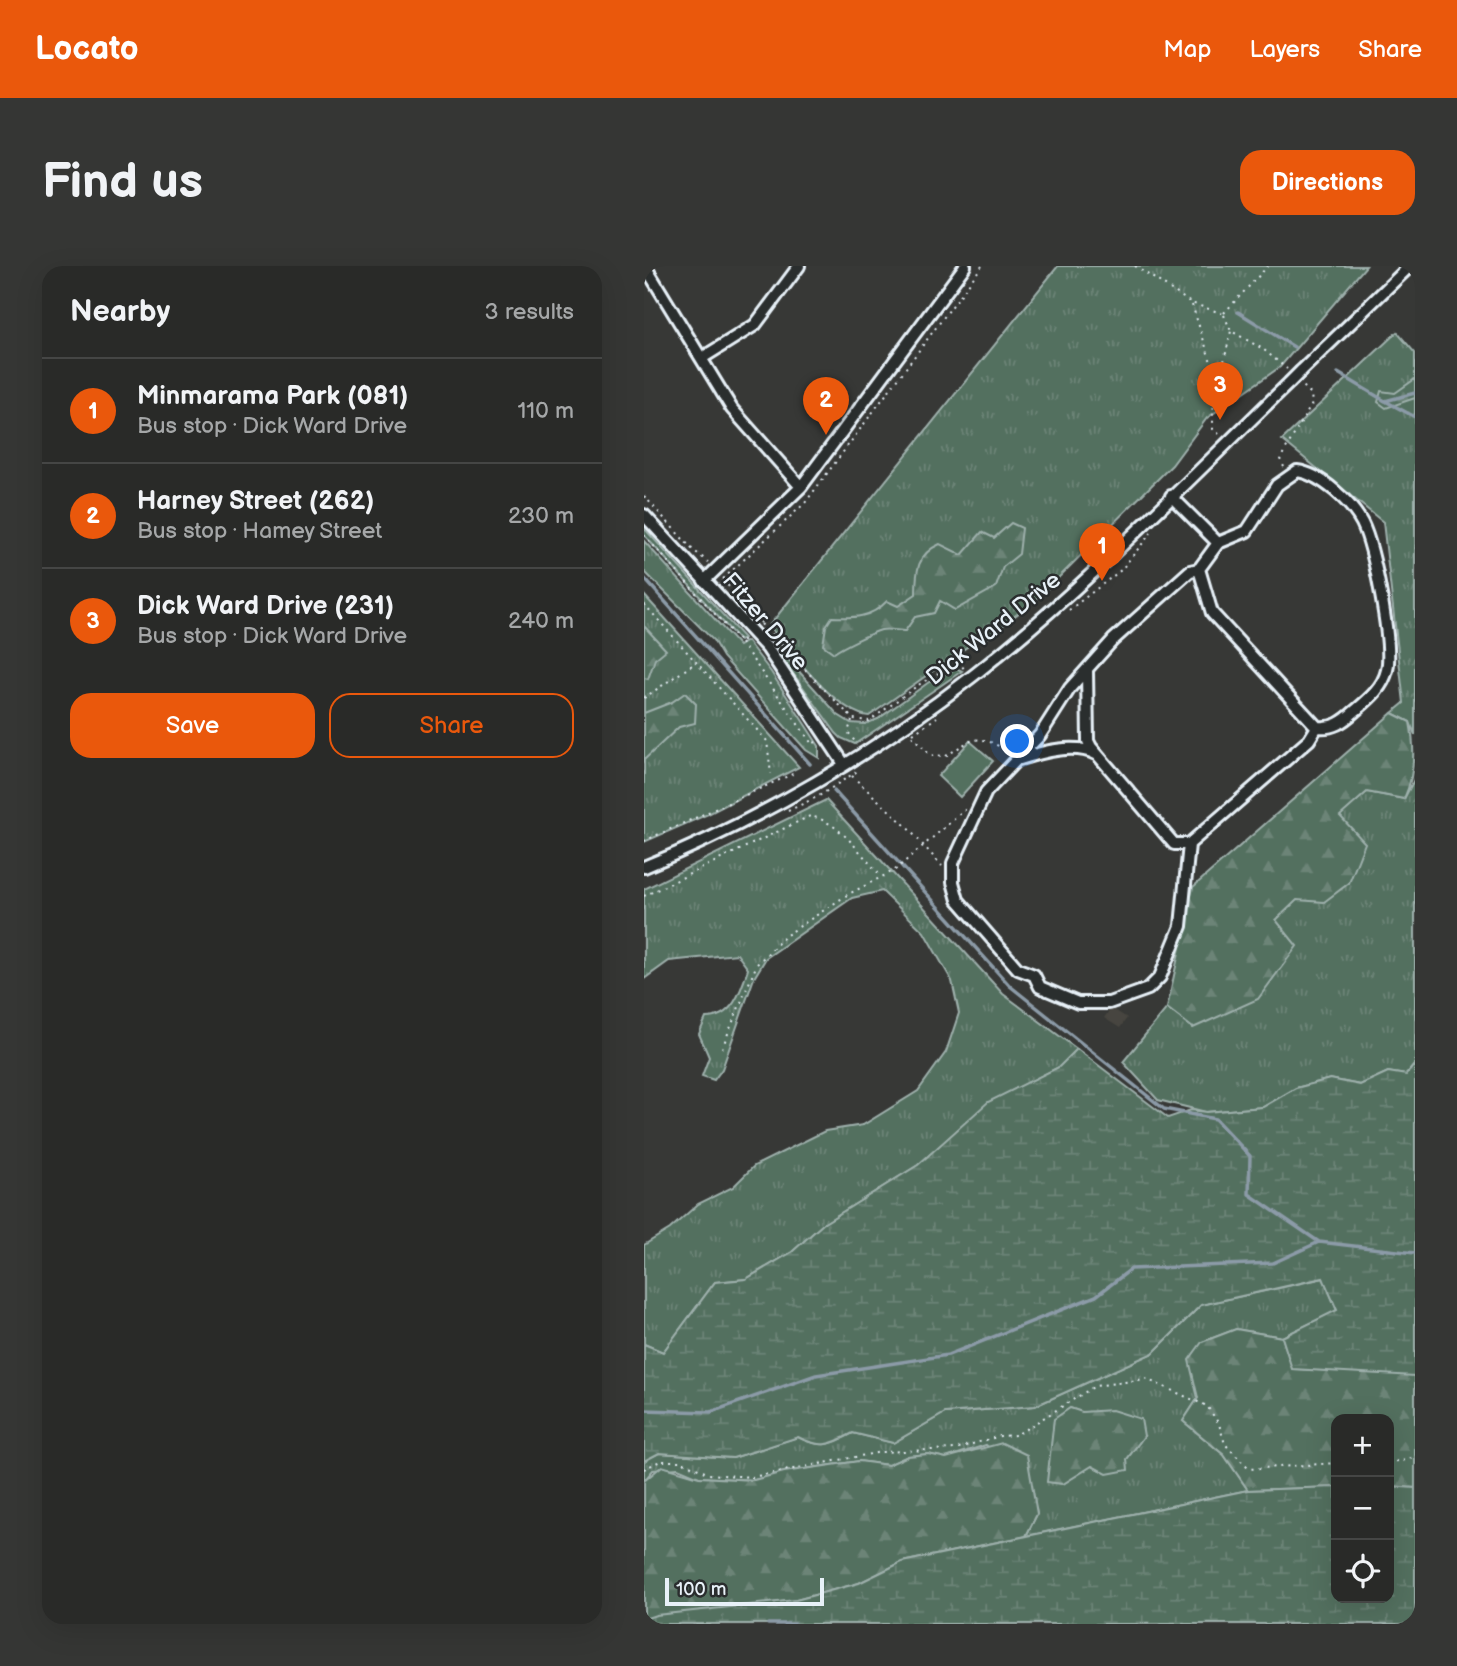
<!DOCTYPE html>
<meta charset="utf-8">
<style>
body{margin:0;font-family:"Balsamiq Sans",sans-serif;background:#353634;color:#f1f3f6}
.controls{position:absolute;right:21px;bottom:21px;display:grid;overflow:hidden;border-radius:14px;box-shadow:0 7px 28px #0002}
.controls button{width:63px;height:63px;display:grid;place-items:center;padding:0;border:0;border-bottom:2px solid #454645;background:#292a28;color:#f1f3f6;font:35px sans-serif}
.scale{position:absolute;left:21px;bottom:18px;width:159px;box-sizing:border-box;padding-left:7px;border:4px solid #e8f1f8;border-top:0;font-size:19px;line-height:24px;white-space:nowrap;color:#e8f1f8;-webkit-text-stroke:5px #2a2d2e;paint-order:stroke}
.you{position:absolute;left:374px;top:476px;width:24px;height:24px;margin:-18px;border:5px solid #fff;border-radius:50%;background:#1a73e8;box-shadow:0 0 0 10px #1a73e833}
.badge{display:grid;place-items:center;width:46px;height:46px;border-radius:50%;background:#ea580c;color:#fff;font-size:23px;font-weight:700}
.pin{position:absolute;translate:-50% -58px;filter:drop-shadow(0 2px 4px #0008)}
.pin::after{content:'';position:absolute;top:37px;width:24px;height:21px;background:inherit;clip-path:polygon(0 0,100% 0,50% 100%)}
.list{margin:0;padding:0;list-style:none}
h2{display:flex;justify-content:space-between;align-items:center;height:91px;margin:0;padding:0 28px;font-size:30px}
h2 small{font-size:23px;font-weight:400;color:#a5a7a8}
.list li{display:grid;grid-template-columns:46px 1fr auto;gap:21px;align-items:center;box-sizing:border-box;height:105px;padding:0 28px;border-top:2px solid #454645}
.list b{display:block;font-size:26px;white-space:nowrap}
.list p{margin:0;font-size:23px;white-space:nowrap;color:#a5a7a8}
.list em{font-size:23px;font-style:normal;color:#a5a7a8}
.actions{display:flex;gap:14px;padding:21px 28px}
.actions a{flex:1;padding:16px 0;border:2px solid #ea580c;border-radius:21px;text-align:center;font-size:24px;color:#ea580c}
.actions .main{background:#ea580c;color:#fff}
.icon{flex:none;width:38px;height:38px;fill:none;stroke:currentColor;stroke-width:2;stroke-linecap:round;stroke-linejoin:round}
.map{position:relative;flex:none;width:771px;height:1358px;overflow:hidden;border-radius:21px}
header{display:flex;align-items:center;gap:42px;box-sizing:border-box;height:98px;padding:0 35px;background:#ea580c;color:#fff}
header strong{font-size:33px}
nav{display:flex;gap:38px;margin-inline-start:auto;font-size:24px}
.intro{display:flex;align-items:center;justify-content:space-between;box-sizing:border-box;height:168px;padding:0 42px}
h1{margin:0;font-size:49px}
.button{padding:18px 32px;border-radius:21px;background:#ea580c;color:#fff;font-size:24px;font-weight:700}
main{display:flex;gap:42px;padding:0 42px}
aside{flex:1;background:#292a28;border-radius:21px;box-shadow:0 7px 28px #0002}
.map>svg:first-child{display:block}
.built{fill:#47453f}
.grass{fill:url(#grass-tufts);stroke:#9eb0ac;stroke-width:2;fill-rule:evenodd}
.forest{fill:url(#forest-firs);stroke:#9eb0ac;stroke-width:2}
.wetland{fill:url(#wetland-marsh);stroke:#9eb0ac;stroke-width:2}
.pitch{fill:#536f5f;stroke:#9eb0ac;stroke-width:2}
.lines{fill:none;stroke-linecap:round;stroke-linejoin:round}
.stream{stroke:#8c9ba8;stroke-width:3.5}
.minor-casing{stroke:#e8f1f8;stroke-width:16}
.path{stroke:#e8f1f8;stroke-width:2;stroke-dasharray:2 5;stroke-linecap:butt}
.minor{stroke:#2a2d2e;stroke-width:10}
.minor-bridge-casing{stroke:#e8f1f8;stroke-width:16;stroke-linecap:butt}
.minor-bridge{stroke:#2a2d2e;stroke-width:10}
.labels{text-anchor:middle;stroke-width:5;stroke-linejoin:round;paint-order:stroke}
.street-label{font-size:23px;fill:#e8f1f8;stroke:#2a2d2e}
</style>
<header>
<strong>Locato</strong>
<nav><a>Map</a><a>Layers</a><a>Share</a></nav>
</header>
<div class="intro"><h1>Find us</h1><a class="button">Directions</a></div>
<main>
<aside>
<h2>Nearby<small>3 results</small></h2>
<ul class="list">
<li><span class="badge">1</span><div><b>Minmarama Park (081)</b><p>Bus stop · Dick Ward Drive</p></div><em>110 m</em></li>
<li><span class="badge">2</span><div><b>Harney Street (262)</b><p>Bus stop · Hamey Street</p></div><em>230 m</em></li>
<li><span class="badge">3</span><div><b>Dick Ward Drive (231)</b><p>Bus stop · Dick Ward Drive</p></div><em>240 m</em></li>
</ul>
<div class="actions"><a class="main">Save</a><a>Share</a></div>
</aside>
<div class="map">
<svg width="771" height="1358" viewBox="0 0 771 1358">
<defs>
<pattern id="grass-tufts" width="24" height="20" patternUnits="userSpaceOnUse" patternTransform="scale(1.75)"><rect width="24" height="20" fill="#536f5f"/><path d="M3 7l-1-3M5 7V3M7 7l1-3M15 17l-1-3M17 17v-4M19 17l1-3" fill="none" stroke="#6c8477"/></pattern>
<pattern id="forest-firs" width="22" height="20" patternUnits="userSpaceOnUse" patternTransform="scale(1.75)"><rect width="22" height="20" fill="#536f5f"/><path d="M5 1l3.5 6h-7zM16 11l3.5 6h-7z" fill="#6c8477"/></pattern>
<pattern id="wetland-marsh" width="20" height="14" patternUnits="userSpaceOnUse" patternTransform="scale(1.75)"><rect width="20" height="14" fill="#536f5f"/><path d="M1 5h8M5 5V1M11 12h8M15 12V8" fill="none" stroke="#6c8477"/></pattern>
</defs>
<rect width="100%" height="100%" fill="#373836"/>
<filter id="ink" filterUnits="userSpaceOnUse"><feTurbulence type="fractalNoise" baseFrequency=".0143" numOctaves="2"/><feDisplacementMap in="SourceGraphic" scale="14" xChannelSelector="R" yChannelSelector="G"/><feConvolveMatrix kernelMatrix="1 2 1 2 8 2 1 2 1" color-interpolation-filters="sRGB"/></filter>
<g filter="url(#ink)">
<path class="built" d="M467 742 483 752 476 762 460 752Z"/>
<path class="grass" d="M414 0H722L636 101 563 152 528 199 396 330 343 372 333 374 225 450C192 447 147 385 125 360Z
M753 66 771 87V469L766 456 748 447 760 437 739 256 638 174Z
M0 262 100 372 96 375 0 269Z
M0 275 95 380 103 375 127 406 175 480V492L162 484 79 391 69 374 0 305Z
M0 329 155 501 64 548 0 576Z
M117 363 194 449 207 457 221 458 234 453 285 416 312 402 318 405 211 478 197 472 192 467Z
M771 512V798L762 809 744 806 716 819 686 813 652 822 619 841 562 846 514 834 479 796 523 742 549 761 632 654 653 633 680 635 695 550 723 526 760 533Z
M182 534 359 728 433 783 415 801 344 837 274 899 179 958 148 986 102 1013 71 1016 19 1086 0 1078V979L26 963 54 938 89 921 110 900 181 865 219 859 274 825 302 786 315 747 308 715 280 666 238 625 208 632 122 692 110 712 78 803 70 814 58 810 65 791 55 768 62 752C89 752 97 725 104 703L93 688 25 695 0 713V623Z
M680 1012 693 1045 638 1071 592 1063 558 1076 554 1132 539 1155 580 1189 604 1224 382 1270 393 1248 387 1221 342 1179 302 1192 284 1188 264 1190 244 1199 215 1195 140 1206 110 1214 55 1211 34 1202 9 1204 0 1215V1195L15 1187 89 1192 154 1171C177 1183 187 1179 209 1167L249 1177 301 1147 391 1140 509 1087 557 1039ZM426 1142 500 1170 483 1193 448 1199 419 1218 404 1216 410 1154Z"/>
<path class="forest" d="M771 113V132L742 142 734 136 737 125 751 127Z
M367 257 378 262 375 288 359 301 352 321 311 344 296 335 290 347 271 351 261 365C254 365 244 362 237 364 227 367 198 381 190 387L179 379 182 360 188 351C210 352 227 352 243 335L254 340 272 328C272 305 273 288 296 278L318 289 338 266 350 272Z
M0 360 22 384 11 393 4 413 0 412Z
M41 427 52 438 51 457 35 461 0 494V447L28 436Z
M748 447 766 456C771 482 771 509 760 533L723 526 696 550 721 577 705 617 680 636 653 634 632 654 653 680 614 733 549 762 523 742 549 621Z
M592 1063 638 1071 649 1103 771 1108V1222L745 1220V1153H692V1221L604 1224 580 1189 539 1155 554 1132 545 1094 558 1076Z
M426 1142 438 1146 468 1144 497 1153 500 1170 483 1193 484 1204 463 1208 448 1200 419 1218 403 1216 410 1153Z
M358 1177 383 1189 393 1248 382 1270 258 1296 215 1317 152 1334 0 1353V1215L18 1200 55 1211 110 1214 140 1206 215 1195 244 1199 264 1190 284 1188 302 1192Z"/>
<path class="wetland" d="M433 783 524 852 547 844 562 846 619 841 652 822 686 813 716 819 744 806 762 809 771 798V1110L648 1103 638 1071 693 1044 679 1012 557 1039 509 1087 391 1140 301 1147 249 1177 209 1167C187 1179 177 1183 154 1171L89 1192 15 1187 0 1195V1078L19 1086 71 1016 102 1013 148 986 179 958 274 899 344 836 415 801Z
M745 1220 771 1222V1358H0V1353L12 1349 152 1334 215 1317 258 1296 604 1224 692 1221V1332H745Z"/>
<path class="pitch" d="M326 475 349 495 316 531 294 510Z"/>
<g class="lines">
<path class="stream" d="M594 46 650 81
M694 107 741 135 771 127
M743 136 771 151
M0 312 166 498
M190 525 366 720 520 843 571 853 606 890 605 928 675 976
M0 1144 67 1146 172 1109 304 1089 452 1030 487 1003 629 997 675 976 771 987
M124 1358H151"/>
<defs>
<path id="minor" d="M1 0 88 143 157 221
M58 92 111 59 155 0
M657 105 766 0
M527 230 574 277
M0 249 123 382 200 498
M60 315 157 221 321 0
M443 404 444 475 447 481 530 578H545L665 474 673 461
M376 493C398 486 430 477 452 488
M545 578 537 660 516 711 504 723 465 737H434L396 721 390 709 374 703 314 634 309 616V597L342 526 396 469 426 422 469 374 546 305 555 303 568 347 673 461C689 463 699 456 711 445 724 434 739 422 743 404 749 379 730 281 718 257 707 236 677 208 653 205L633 219 603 265 574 277 555 303
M0 601C116 554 231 487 330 409 442 321 542 216 645 117"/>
</defs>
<use href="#minor" class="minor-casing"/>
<path class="path" d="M491 0 547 37 580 48
M548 39 567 96 572 128
M580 47 624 0
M580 49 587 65 619 83 643 103
M575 168 569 163V143L587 65
M640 201 636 193 668 138 667 128 659 120
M0 230 48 283 64 296
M0 269 97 377 100 374
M79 313 161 237 338 0
M79 314 117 357
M0 338 123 475 127 508
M425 344 477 304 507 267
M117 358 209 453 225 455C249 439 289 403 317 399L321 404
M97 377 168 478 172 476
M0 432 51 397
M208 454 204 466 212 477
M269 468 293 451
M268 470 286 489 302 490C330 472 332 466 365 486
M208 510 261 559 298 600
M144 545 175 530 215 504
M0 575 153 506
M0 630 166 550C197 556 216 588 237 610
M78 782 113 698 141 670 203 629 251 604 322 543
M745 1196 763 1194 771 1190
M0 1203 16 1195H37L65 1208 108 1211 237 1186 311 1183 356 1170 372 1169 451 1120 502 1113 563 1140 575 1158 581 1178 605 1203 692 1197"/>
<use href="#minor" class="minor"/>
<defs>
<path id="minor-bridge" d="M645 117 657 105"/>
</defs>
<use href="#minor-bridge" class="minor-bridge-casing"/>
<use href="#minor-bridge" class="minor-bridge"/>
</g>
</g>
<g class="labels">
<g class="street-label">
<text transform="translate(122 355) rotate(50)" y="8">Fitzer Drive</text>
<text transform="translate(349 362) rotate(-39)" y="8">Dick Ward Drive</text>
</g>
</g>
</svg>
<div class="controls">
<button>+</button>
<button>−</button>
<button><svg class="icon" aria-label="locate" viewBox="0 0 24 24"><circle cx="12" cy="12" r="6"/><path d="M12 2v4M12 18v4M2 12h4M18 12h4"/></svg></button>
</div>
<div class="scale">100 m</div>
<div class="you"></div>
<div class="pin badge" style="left:458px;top:315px">1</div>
<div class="pin badge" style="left:182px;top:169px">2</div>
<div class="pin badge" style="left:576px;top:154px">3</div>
</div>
</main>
